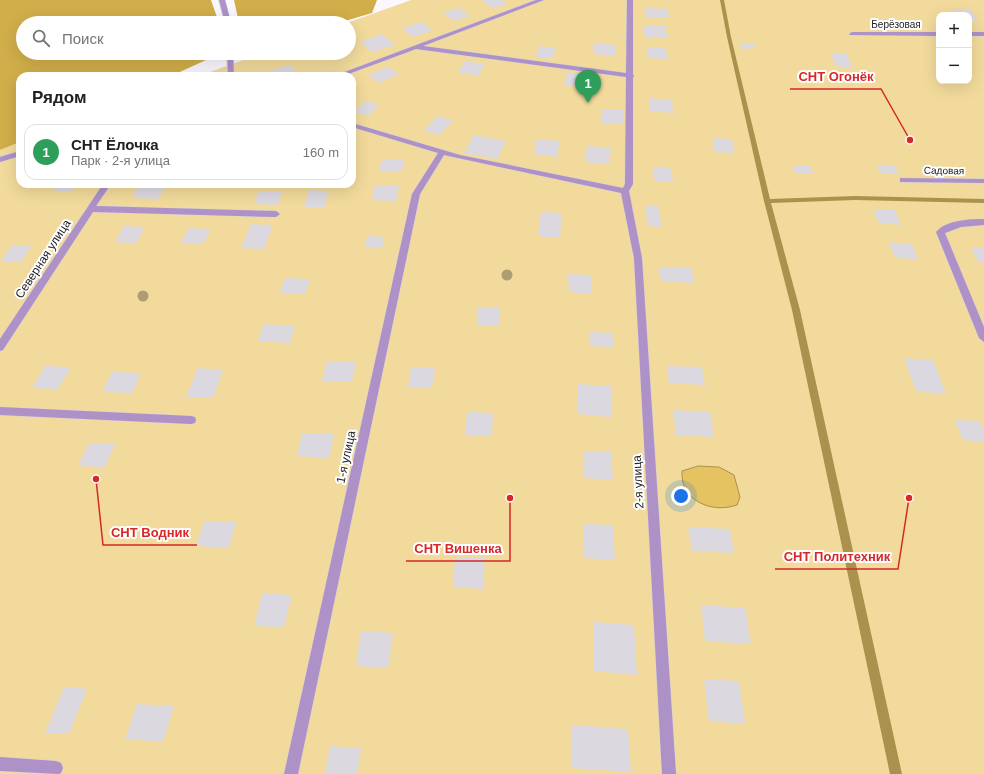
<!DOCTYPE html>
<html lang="ru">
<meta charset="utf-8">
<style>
body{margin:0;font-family:Helvetica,sans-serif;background:#f2f2f2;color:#202124}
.controls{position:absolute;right:12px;top:12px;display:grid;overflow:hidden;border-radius:8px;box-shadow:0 4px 16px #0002}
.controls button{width:36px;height:36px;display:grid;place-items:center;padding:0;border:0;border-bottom:1px solid #e0e0e0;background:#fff;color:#202124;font:20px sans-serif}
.you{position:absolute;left:681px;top:496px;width:14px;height:14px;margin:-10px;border:3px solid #fff;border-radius:50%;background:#1a73e8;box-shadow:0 0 0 6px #1a73e833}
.badge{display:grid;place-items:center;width:26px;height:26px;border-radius:50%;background:#db2777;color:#fff;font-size:13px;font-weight:700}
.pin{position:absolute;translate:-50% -33px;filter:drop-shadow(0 1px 2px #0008)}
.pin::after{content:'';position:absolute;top:21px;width:14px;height:12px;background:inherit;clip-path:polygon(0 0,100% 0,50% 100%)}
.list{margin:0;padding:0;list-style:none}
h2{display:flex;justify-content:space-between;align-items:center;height:52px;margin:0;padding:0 16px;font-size:17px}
h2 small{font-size:13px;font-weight:400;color:#757577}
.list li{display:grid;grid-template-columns:26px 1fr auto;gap:12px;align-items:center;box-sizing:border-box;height:56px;margin:0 8px 8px;padding:0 8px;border:1px solid #e0e0e0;border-radius:12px}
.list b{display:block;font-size:15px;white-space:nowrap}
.list p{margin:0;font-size:13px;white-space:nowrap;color:#757577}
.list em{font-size:13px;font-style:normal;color:#757577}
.icon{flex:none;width:22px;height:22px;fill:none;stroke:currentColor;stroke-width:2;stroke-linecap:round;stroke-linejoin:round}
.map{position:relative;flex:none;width:984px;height:774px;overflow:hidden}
.search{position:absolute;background:#fff;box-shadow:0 4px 16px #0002;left:16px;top:16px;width:340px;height:44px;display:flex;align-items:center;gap:10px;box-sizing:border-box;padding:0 14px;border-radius:22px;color:#757577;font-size:15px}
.panel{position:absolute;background:#fff;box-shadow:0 4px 16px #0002;left:16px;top:72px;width:340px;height:116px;border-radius:12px}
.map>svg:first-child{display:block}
.green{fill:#f1da9b;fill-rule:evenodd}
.forest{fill:#d1ae4a}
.water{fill:#e6c361;stroke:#aa914d}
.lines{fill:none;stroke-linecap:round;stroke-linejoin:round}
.stream{fill:#aa914d;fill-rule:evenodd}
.building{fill:#dbd8df}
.minor-casing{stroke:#d7d4da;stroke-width:1}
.minor{fill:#ad91c7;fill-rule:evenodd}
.tree{fill:#ac9d74}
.labels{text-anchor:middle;stroke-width:4;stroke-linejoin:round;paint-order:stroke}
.far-street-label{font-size:10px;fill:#1d1b1e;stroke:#fff}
.street-label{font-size:12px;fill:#1d1b1e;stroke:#fff}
.leader{fill:none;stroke:#d62828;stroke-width:1.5}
.callout-dot{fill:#d62828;stroke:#fff;stroke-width:1.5}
.callout-label{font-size:13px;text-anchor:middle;font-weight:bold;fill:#d62828;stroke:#fff;stroke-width:4;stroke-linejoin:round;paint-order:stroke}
</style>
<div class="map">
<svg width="984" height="774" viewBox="0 0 984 774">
<rect width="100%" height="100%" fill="#fbf7fe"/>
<path class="green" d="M411 0H984V774H0V150L20 142V184H352V76H199L263 53H349V23H347ZM939 15H969V81H939Z"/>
<path class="forest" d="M0 0H211L219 23H23V53H217V55L171 76H20V142L0 150Z
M234 0H377L372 13 338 23H239Z"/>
<path class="water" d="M698 466 719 467 734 475 740 497 737 505C711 514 680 500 682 471Z"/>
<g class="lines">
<path class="stream" d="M720 0H724L731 37 770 199 855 196 984 199V203L855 200 771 203 800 310 902 774H890L792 310 764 201 727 37Z"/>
</g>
<path class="building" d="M484 0H502L507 4 492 8 482 1Z
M459 8 470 16 454 21 443 13Z
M646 8 668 9 669 18 646 17Z
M952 9H970L978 21 969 20V15H957Z
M422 22 432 31 412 37 402 28Z
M643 25 665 26 668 38H645Z
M382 34 395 45 372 52 360 42Z
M594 43 616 45V56L594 54Z
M739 43H753L756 48 742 49Z
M540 46 556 48 551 59 535 57Z
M647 47 666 48 667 59 648 58Z
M831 53 847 54 852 68 835 66Z
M465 61 485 64 478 76 458 72Z
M290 65 298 76H268L265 72Z
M388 67 399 74 378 83 368 75Z
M568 72 588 75 585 87 564 85Z
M650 98 672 100 673 113 650 111Z
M365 101 379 104 368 116 354 112Z
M602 109 624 110V124L601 123Z
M437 116 453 120 440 135 424 131Z
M474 135 506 141 497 159 464 153Z
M713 138 732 139 734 153 714 152Z
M536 139 560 141 557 157 534 154Z
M587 146 611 148 609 164 585 162Z
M382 160H404L402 171H379Z
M792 165H809L813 173H796Z
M894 165 899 173 882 174 876 166Z
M652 168H670L673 181H655Z
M58 184H77L71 192H53Z
M139 185 165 186 159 199 132 198Z
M375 185H399L396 201 372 200Z
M309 190 328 191 324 208H304Z
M259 191 282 192 278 205 254 204Z
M645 206H658L662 227 648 226Z
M873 209 895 210 901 225 879 223Z
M541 212 562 213 560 238 538 236Z
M251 224 273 225 264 249 241 248Z
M124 226 145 227 136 243 115 242Z
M189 228 211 229 203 244 181 243Z
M367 236 384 237 382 248 365 247Z
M889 242 912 244 918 259 895 258Z
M12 245H32L21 262 1 261Z
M971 247H984V263L978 262Z
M659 267 692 268 694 283 661 281Z
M568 274 591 275 592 294 569 292Z
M285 278 310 279 305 294 280 293Z
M478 307 500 308 499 326 477 325Z
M264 324 295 326 290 343 258 341Z
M589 332 613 333 614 347 589 346Z
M904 358 933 360 946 394 916 391Z
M327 361 356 362 352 382 322 381Z
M45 366 71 367 58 389 32 388Z
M667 366 702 367 705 385 669 383Z
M411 367 435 368 432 388 408 387Z
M198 368 223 370 213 398 186 397Z
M112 372 141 373 132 393 102 392Z
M578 384 611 386V417L578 414Z
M673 410 710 412 714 437 676 435Z
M467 412 493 413 492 436 465 435Z
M955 420 980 421 984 432V442L963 440Z
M302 433 334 434 329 458 297 456Z
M89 443 115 444 105 467 78 466Z
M583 451 611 452 613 480 584 478Z
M204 521 236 522 229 548 196 546Z
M583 524 613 525 615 560 584 558Z
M688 527 730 529 734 553 692 551Z
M455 557 485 558 483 589 453 587Z
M262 593 292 595 284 627 254 626Z
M701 605 745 608 751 644 705 641Z
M594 622 634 625 637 675 594 671Z
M361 631 393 633 388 668 356 666Z
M704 679 739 681 745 724 709 721Z
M64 687 87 689 69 734 45 733Z
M137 704 174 706 163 742 125 739Z
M572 725 628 729 631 772 572 768Z
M330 746 361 748 357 774H325Z"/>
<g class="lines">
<defs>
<path id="minor" d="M219 0H225L231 23H225Z
M536 0H544L423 46 626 73 627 0H633V74L634 76 633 78V184L629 191 642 258 676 774H662L634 258 621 193 444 155 420 194 298 774H284L412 194 438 153 352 127V123L460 155 623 188 625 184 626 77 416 49 343 76H334Z
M852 32H939V36L850 35 849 34Z
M969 32H984V36H969Z
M227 53H233L234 76H228Z
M20 151V156L0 162V157Z
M900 178 984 179V183L903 182H900Z
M103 184H111L96 206 276 211 280 214 276 217 93 212 3 350 0 351V339Z
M984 219V225L961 227 945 233 984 327V342L979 338 936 232C946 220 970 219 984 219Z
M0 407 191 416 195 417 196 420 195 423 191 424 0 415Z
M0 757 56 761 61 763 63 768 61 773 59 774 0 771Z"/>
</defs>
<use href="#minor" class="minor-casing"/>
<use href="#minor" class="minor"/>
</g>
<g class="tree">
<circle cx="507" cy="275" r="5.5"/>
<circle cx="143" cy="296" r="5.5"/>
</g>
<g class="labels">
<g class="far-street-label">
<text x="896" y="28">Берёзовая</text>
<text transform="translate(944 170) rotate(1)" y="4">Садовая</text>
</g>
<g class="street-label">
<text transform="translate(43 259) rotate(-57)" y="4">Северная улица</text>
<text transform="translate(346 457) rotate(-78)" y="4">1-я улица</text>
<text transform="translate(638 482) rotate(-93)" y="4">2-я улица</text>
</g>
</g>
<path class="leader" d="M910 140L881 89H790M96 479L103 545H197M510 498L510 561H406M909 498L898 569H775"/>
<g class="callout-dot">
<circle cx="910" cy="140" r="4"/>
<circle cx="96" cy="479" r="4"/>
<circle cx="510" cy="498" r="4"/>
<circle cx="909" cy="498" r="4"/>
</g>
<g class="callout-label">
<text x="836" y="81">СНТ Огонёк</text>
<text x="150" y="537">СНТ Водник</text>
<text x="458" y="553">СНТ Вишенка</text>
<text x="837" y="561">СНТ Политехник</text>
</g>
</svg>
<div class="controls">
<button>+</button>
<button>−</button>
</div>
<div class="you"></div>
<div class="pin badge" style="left:588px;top:103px;background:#2e9e5b">1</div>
<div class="search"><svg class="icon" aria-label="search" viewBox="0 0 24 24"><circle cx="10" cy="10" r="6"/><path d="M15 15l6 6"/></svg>Поиск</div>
<section class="panel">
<h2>Рядом<small></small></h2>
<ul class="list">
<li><span class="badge" style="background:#2e9e5b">1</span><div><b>СНТ Ёлочка</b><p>Парк · 2-я улица</p></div><em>160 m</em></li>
</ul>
</section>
</div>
